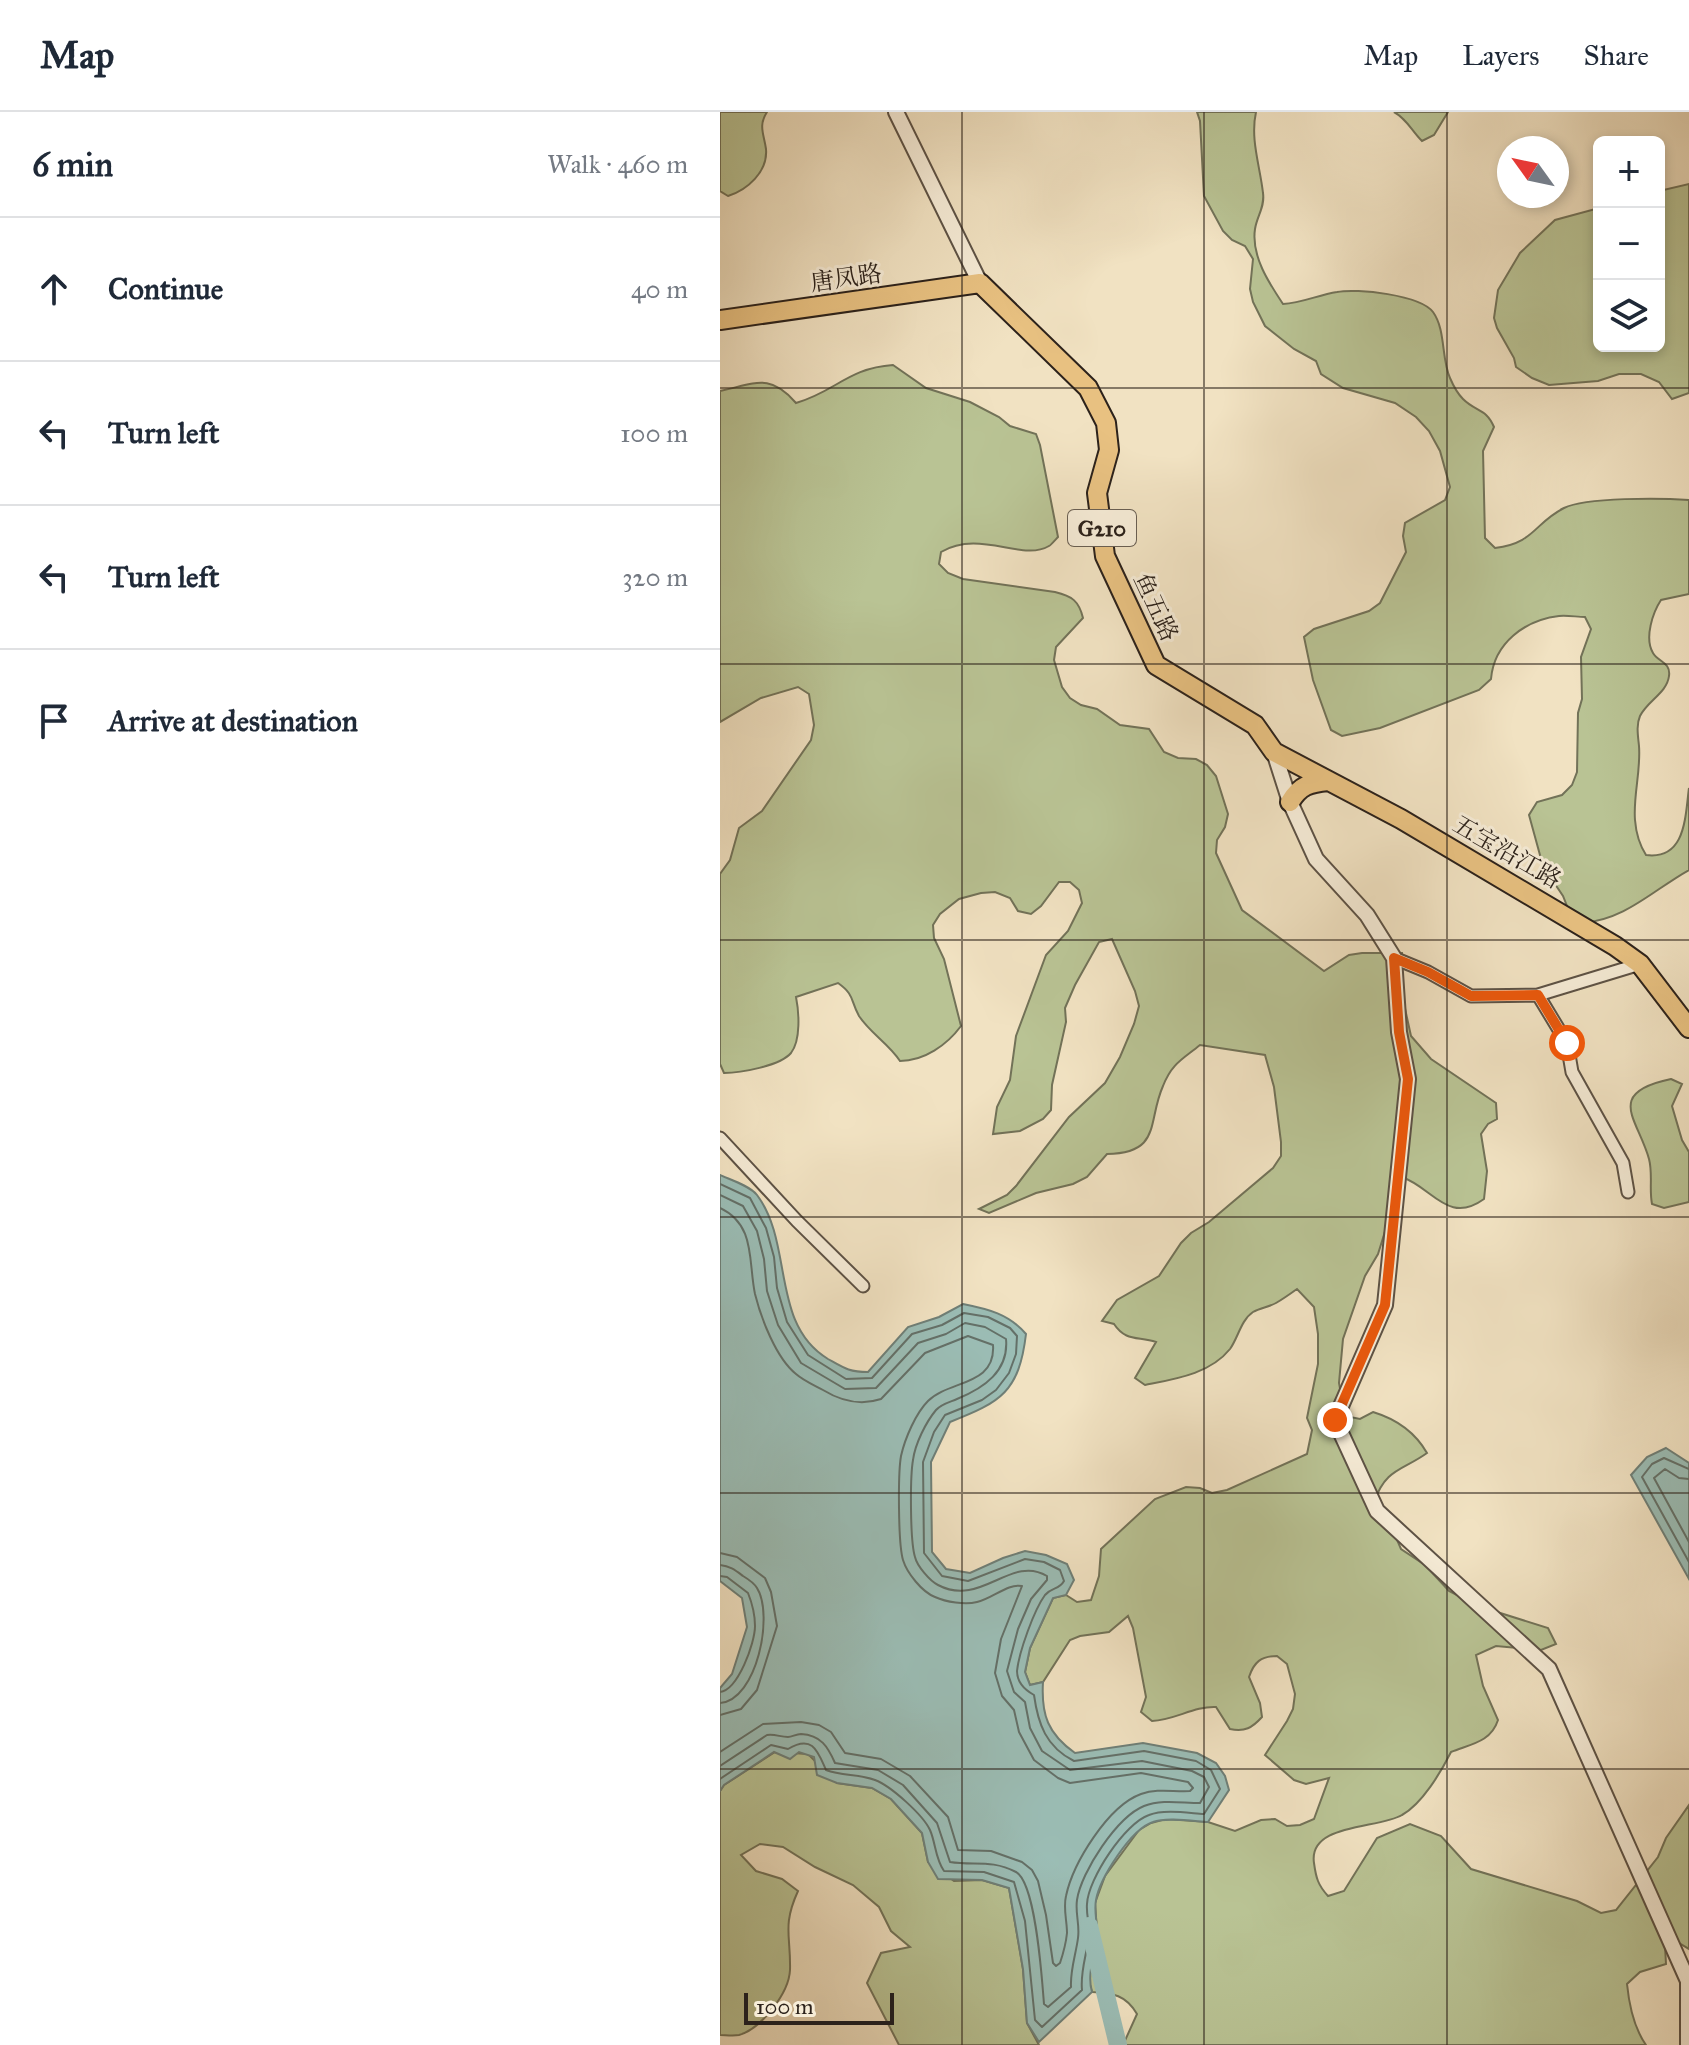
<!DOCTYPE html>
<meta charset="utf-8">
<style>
body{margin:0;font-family:"IM FELL Great Primer","Noto Serif SC",serif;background:#f2f2f3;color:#1f2937}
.controls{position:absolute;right:24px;top:24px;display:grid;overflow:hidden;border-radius:12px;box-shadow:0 4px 12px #0003}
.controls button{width:72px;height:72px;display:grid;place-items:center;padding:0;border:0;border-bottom:2px solid #e0e1e3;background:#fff;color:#1f2937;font:40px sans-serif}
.compass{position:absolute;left:777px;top:24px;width:72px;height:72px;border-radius:50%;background:#fff;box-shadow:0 4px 12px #0003;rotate:303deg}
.scale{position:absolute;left:24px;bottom:20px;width:150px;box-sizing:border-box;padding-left:8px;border:4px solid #2c221b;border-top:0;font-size:22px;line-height:28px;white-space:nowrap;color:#2c221b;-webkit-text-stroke:6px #f6ecd7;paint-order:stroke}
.stop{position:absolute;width:24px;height:24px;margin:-18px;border:6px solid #ea580c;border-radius:50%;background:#fff}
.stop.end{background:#ea580c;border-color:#fff;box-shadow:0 2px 8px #0008}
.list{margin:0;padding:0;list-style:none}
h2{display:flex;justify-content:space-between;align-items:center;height:104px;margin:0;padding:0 32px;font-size:34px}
h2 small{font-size:26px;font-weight:400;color:#747a83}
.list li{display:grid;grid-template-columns:52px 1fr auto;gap:24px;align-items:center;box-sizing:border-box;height:144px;padding:0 32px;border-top:2px solid #e0e1e3}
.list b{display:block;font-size:30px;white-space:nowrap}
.list em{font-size:26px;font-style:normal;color:#747a83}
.icon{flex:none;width:44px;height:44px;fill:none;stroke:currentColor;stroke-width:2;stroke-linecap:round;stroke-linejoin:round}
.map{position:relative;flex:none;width:969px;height:1933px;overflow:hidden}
header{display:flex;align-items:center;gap:48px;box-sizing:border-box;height:112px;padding:0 40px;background:#fff;border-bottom:2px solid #e0e1e3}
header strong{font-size:38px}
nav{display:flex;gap:44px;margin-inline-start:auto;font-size:28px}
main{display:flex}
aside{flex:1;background:#fff}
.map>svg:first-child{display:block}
.green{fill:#b9c394;stroke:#727258;stroke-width:2}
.water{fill:#9bbdb5;stroke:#6f7f77;stroke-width:2}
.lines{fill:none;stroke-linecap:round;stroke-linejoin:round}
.shore{stroke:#647068;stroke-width:2}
.river{stroke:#9bbdb5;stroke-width:18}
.minor-casing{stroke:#5d5245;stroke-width:15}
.tertiary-casing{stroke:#5d5245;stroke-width:18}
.trunk-casing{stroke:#2c221b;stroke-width:22}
.minor{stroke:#f6ecd7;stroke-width:11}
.tertiary{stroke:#f6ecd7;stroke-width:14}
.trunk{stroke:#e8c181;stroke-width:18}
.route{stroke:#ea580c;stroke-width:10}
.grid{fill:none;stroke:#2c221b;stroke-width:2;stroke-opacity:0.55}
.labels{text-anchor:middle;stroke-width:6;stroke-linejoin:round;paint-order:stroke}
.shield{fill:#f6ecd7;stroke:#695f53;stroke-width:2}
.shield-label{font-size:22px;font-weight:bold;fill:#2c221b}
.street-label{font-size:24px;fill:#2c221b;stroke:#f6ecd7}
</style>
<header>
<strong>Map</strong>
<nav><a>Map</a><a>Layers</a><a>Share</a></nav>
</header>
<main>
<aside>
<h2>6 min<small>Walk · 460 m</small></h2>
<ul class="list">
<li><svg class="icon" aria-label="ahead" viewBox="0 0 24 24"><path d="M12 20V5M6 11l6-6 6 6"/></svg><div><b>Continue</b></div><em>40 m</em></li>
<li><svg class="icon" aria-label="left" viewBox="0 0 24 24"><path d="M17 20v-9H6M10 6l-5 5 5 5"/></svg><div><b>Turn left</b></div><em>100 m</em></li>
<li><svg class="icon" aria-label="left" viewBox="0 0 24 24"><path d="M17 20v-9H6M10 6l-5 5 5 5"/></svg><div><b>Turn left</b></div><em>320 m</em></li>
<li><svg class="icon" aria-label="arrive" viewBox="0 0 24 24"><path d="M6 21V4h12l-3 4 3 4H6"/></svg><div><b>Arrive at destination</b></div></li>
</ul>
</aside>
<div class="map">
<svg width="969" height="1933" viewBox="0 0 969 1933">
<rect width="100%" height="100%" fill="#f1e2c2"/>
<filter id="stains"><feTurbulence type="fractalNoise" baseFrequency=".0025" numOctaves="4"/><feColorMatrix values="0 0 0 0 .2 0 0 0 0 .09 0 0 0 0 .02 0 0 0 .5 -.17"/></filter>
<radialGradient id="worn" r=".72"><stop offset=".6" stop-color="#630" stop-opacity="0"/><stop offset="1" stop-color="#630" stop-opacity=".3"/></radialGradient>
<path class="green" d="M0 0H47C38 14 44 22 46 37 48 60 27 78 8 84L0 79Z
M477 0H536C530 27 540 54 543 81 545 95 537 104 535 117 531 144 549 171 563 192 582 191 598 183 617 180 637 176 700 183 713 200 726 218 721 246 730 266 733 273 738 282 743 287 756 300 766 296 774 315L763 339 765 426 775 436C815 431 814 411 844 396 866 385 942 386 969 388V482L941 488C933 500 924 526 933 541 938 550 951 550 949 564 947 581 927 589 920 604 916 613 918 624 919 634 921 659 913 684 915 708 916 721 919 732 926 743 966 748 965 705 969 676V758C933 778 905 808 862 811L851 804 843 784 823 754 809 703 817 690 842 683 852 673 857 660 858 601 862 587 861 545 871 517 865 505C857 505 847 503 839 504 805 508 774 531 771 567L759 578 660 616 622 624 611 618 593 568 584 525 594 517 649 499 660 491 686 440 683 424 685 411 725 388 730 375 720 339 709 319 696 305 675 291 623 276 601 262 596 249 574 237 545 214 533 190 530 177 533 147 525 134 512 128 503 119 484 84 480 9Z
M674 0H728L714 23 702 29C691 18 687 7 674 0Z
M969 72V281L952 287 939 270 921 262H899L878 269 829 273 812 266 796 255 794 246 777 216 774 206 778 178 800 141 835 108 879 96V234H939V79Z
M173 253 206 276 250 290 279 305 290 314 316 322 320 333 338 425C337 426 330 434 329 434 302 450 260 417 221 440L219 452 228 461 243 467 335 480C352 484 359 489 363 506L336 535 334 548 342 575 350 586 361 593 377 597 400 613 429 617 444 640 458 646 476 647 487 653 496 664 508 702 505 715 497 728 496 741 522 798 604 859 629 843 642 841H682V883L691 924 711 947 776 991 777 1007 768 1012 761 1022 767 1059 764 1087C728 1113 713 1076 682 1065L658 1142 645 1164 623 1227 619 1271 625 1304 640 1307 653 1300C676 1307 695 1320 707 1341 682 1359 666 1356 654 1390L672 1416 681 1437 705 1453 729 1479 758 1494 828 1516 836 1532 821 1538 776 1534 756 1543 763 1574 778 1608C771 1630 751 1632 731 1640 721 1660 702 1692 682 1703 659 1717 588 1711 594 1751 596 1766 598 1773 608 1784L624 1779 657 1726 690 1712 721 1724 751 1757 857 1789 881 1801 896 1798 938 1745 946 1726 969 1693V1837L959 1831 945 1834 946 1852 920 1860 907 1872C909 1892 914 1916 926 1933H403L417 1902C406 1883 393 1881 372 1880L369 1869 377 1819 375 1791 385 1764 419 1718 431 1711 446 1707 488 1710 515 1719 541 1708 555 1707 567 1714 580 1713 594 1707 609 1666 586 1672 574 1668 545 1643 567 1609 573 1597 575 1582 567 1552 557 1544C541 1544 534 1550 529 1565L540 1591 542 1605C532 1616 525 1620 510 1617L496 1595C474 1594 455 1608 432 1609L421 1600 426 1585 413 1516 408 1504 389 1520 360 1524 350 1528 323 1570 310 1573 305 1560 310 1536 333 1486 346 1483 357 1490 371 1488 379 1464 381 1437 435 1387 466 1375 480 1376 492 1381 507 1378 587 1342 592 1318 587 1306 598 1252V1222L594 1195 577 1177C570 1182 563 1187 556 1191 549 1195 540 1196 533 1200 521 1208 518 1226 510 1237 490 1262 455 1267 425 1273L415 1266 436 1230C418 1224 406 1230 394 1212L382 1209 397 1188 439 1164 461 1131 471 1121 489 1110 553 1056 561 1044V1030L554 975 545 943 480 933C463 947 452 951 443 974 427 1010 442 1041 387 1042L367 1065 353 1072 316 1081 269 1101 259 1097 287 1083 296 1074 349 1005 385 971 400 945 414 912 419 894 415 879 392 827 379 830 355 873 345 896 346 910 332 973 331 998 323 1007 300 1019 273 1022 277 995 290 968 296 924 326 843 348 819 362 791 359 778 350 770H339L321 794 311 802 298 799 290 786 275 780 261 781 239 787 220 802 213 813 214 826 224 847 241 914C227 933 204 949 180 949 169 932 150 921 139 904 130 888 135 883 118 871L76 885C79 900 81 928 71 941 60 954 20 961 4 961L0 952V762L10 748 19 716 42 699 91 628 94 613 89 582 78 575 41 586 0 610V279C34 272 50 260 76 291 115 280 128 256 173 253Z
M951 967 962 972 952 994 962 1028 969 1040V1090L944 1096 932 1092C929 1077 933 1062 929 1047 918 1007 884 981 951 967Z
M55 1640 88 1642 117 1671 152 1676 171 1687 202 1721 208 1750 234 1769 262 1768 289 1776 303 1857 307 1911 319 1933H179L147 1871 161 1841 190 1835 171 1819 159 1795 133 1773 95 1755 63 1735 40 1732 21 1743 36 1759 62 1767 78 1779C62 1814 71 1824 70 1858 69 1881 41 1917 19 1923 13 1924 5 1923 0 1923V1679L4 1673Z"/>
<path class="water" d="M0 1063C11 1068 30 1074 37 1083 74 1132 50 1212 108 1247 124 1256 129 1260 148 1260L188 1215 219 1205 243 1192C268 1197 289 1202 306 1222 299 1280 281 1290 230 1310L211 1350 212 1440 226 1457 250 1461 283 1446 305 1439 326 1443 347 1452 354 1468 346 1483 333 1486 310 1536 305 1560 310 1573 323 1570C321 1603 328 1622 355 1641L423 1631 477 1641 496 1651 505 1664 509 1678 488 1710C473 1709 446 1705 433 1710 411 1717 380 1766 376 1788 374 1799 377 1809 377 1819 377 1841 366 1859 372 1880L319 1930 307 1911 303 1857 289 1776 262 1768 218 1767 208 1750 202 1721 171 1687 152 1676 117 1671 97 1663 94 1645 79 1640 70 1647 54 1640 4 1673 0 1679V1576L12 1562 27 1515 22 1486 0 1469Z
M946 1336 969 1351V1467L911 1363 927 1345Z"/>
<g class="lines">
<path class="shore" d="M0 1072 30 1086 46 1116 54 1145 57 1176 67 1210 88 1243 126 1267 152 1266 192 1222 222 1213 244 1201 268 1205 290 1216 297 1224 296 1242 289 1261 276 1278 262 1288 225 1303 214 1320 203 1350 204 1441 222 1464 248 1469 305 1447 324 1450 340 1458 344 1469C339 1478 332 1475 325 1483 314 1498 299 1540 297 1559 297 1570 305 1578 314 1583 318 1612 326 1635 354 1649L424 1639 476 1649 491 1658 500 1677 484 1702C468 1701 444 1697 429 1703 405 1711 368 1767 367 1792 366 1803 370 1813 369 1823 367 1842 360 1859 362 1878L322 1915 315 1908 305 1809 294 1770 264 1760 224 1759C215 1746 216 1732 210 1718 203 1703 171 1674 155 1668 139 1662 122 1664 106 1658 98 1640 93 1622 68 1637L51 1633 0 1667
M0 1083 23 1094 37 1119 44 1147 47 1179 58 1213 81 1251 125 1277 156 1276 198 1231 226 1222 245 1211 265 1215 286 1227C289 1259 264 1276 237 1287 230 1290 221 1292 216 1298 206 1310 195 1332 193 1348 190 1365 190 1429 195 1445 197 1454 210 1469 218 1473 261 1496 291 1442 327 1464V1468L311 1487 298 1517 287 1559 294 1580 305 1590 310 1616 322 1639 350 1658 422 1649 472 1659 484 1665 489 1675 480 1691C461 1691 442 1687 424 1694 397 1705 361 1760 357 1788 355 1801 360 1813 358 1826 356 1842 350 1858 351 1875L328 1895 324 1892C322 1868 316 1771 296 1760 271 1747 254 1754 230 1750L217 1711 183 1673 158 1658 115 1651C108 1635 101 1623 81 1622 76 1622 72 1625 68 1625 60 1625 56 1622 47 1623L0 1654
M0 1096C36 1113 28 1149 35 1182 41 1206 56 1246 76 1262 84 1269 94 1273 103 1278 121 1289 140 1294 161 1287L205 1241 248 1224 273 1233C276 1274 229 1268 208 1289 196 1301 185 1326 181 1344 178 1361 178 1431 183 1448 187 1461 202 1480 215 1485 226 1490 245 1493 257 1490 272 1487 288 1471 302 1474L281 1527 275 1561 282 1584 294 1598 299 1620 314 1648 338 1666 350 1671 421 1661 468 1670 473 1676 470 1679C453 1680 438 1676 421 1682 388 1694 353 1751 346 1784 343 1796 347 1809 347 1821 346 1831 343 1842 340 1851L336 1854 333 1851 326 1803 318 1769 312 1758 302 1750 271 1739 238 1738 228 1705 190 1664 161 1647 125 1641 111 1620 99 1613 81 1610 43 1612 0 1640
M969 1357 944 1346 932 1352 922 1365 969 1450
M969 1367 959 1366 945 1357 934 1366 969 1430
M0 1441 17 1445 45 1466 51 1480 57 1514 37 1578 21 1597 0 1603
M0 1453C10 1454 15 1458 23 1464 28 1467 34 1471 37 1476 54 1503 37 1588 0 1591
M0 1464 7 1465 28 1481C32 1491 35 1503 35 1514 35 1531 18 1578 0 1580"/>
<path class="river" d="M369 1814 398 1933"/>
<defs>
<path id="minor" d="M674 846 708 860 751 884 818 883 920 852
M818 883 847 931 852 960 903 1051 908 1080
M0 1026 77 1109 143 1174"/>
<path id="tertiary" d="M176 0 260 171
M554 640 570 690 596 747 647 803 674 846 679 920 688 967 665 1193 615 1308 657 1399 829 1557 968 1869V1933"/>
<path id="trunk" d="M0 208 260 171 368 276 386 311 389 338 377 381 385 444 436 553 535 613 554 640 681 707 895 834 920 852 969 916
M570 690C580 673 590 671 608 669"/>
</defs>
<use href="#minor" class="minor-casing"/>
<use href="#tertiary" class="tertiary-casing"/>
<use href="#trunk" class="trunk-casing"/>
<use href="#minor" class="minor"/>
<use href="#tertiary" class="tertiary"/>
<use href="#trunk" class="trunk"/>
</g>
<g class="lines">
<path class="route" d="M615 1308 665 1193 688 967 679 920 674 846 708 860 751 884 818 883 847 931"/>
</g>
<path class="grid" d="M242 0V1933M484 0V1933M727 0V1933M0 276H969M0 552H969M0 828H969M0 1105H969M0 1381H969M0 1657H969"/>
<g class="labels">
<rect class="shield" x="348" y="398" width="68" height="36" rx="6"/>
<g class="shield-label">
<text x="382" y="424">G210</text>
</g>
<g class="street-label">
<text transform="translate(126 166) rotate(-8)" y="8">唐凤路</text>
<text transform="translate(436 495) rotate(65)" y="8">鱼五路</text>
<text transform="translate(787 740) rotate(30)" y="8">五宝沿江路</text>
</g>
</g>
<rect width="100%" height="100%" filter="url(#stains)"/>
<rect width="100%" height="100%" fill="url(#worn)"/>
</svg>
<div class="controls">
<button>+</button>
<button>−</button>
<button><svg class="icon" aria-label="layers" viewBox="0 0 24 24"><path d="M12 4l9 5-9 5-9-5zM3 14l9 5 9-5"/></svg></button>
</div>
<svg class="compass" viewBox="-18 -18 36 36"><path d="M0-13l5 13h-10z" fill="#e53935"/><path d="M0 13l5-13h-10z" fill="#747a83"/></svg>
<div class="scale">100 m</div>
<div class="stop" style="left:847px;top:931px"></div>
<div class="stop end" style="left:615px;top:1308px"></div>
</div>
</main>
